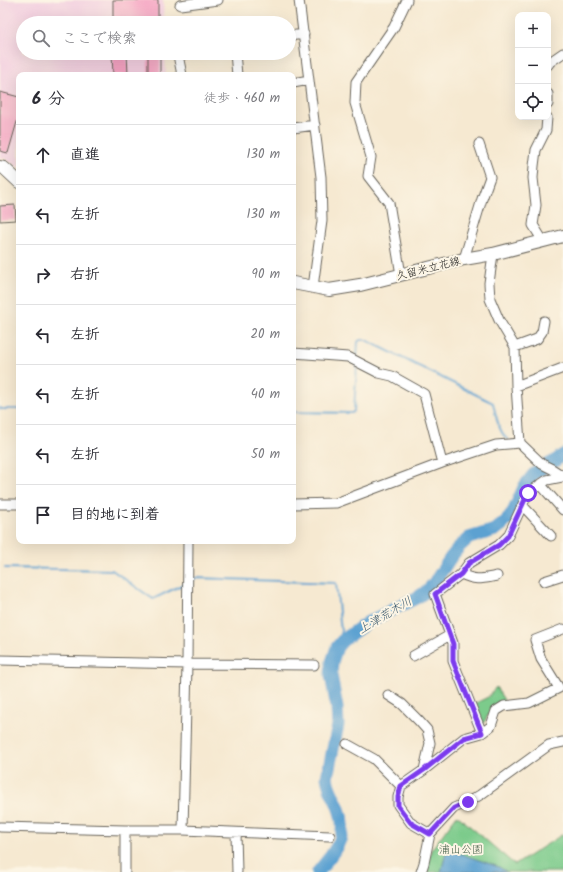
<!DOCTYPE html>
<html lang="ja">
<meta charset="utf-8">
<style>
body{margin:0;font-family:Kalam,"Klee One",sans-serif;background:#f7f7f7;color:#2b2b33}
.controls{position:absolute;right:12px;top:12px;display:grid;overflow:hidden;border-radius:8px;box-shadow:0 4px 16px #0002}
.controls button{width:36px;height:36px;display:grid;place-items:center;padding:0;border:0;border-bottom:1px solid #e1e1e2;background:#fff;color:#2b2b33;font:20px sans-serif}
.stop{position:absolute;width:12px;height:12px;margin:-9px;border:3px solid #7c3aed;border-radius:50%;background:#fff}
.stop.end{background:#7c3aed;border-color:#fff;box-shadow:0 1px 4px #0008}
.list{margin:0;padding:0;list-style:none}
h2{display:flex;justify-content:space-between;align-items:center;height:52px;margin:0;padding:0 16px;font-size:17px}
h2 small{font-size:13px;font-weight:400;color:#7c7c81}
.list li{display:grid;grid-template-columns:26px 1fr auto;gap:12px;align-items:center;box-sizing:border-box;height:60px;padding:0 16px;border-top:1px solid #e1e1e2}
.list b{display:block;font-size:15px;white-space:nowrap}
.list em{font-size:13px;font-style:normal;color:#7c7c81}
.icon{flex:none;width:22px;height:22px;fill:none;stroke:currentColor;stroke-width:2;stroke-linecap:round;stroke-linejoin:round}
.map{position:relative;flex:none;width:563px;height:872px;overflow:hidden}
.search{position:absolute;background:#fff;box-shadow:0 4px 16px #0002;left:16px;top:16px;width:280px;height:44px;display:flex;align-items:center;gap:10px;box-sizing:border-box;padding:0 14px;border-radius:22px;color:#7c7c81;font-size:15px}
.panel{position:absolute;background:#fff;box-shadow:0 4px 16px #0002;left:16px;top:72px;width:280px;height:472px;border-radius:8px}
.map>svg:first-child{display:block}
.built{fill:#f3cfe0}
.green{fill:#7bcb8b;stroke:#4c7454}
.water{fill:#5ca1d1;stroke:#3c5e76}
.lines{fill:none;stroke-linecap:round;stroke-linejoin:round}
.stream{stroke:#5ca1d1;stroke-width:2}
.river{stroke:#5ca1d1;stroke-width:13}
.building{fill:#f5a3c2}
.minor-casing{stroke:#68645b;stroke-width:11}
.major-casing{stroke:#68645b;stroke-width:14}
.minor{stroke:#fff;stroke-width:9}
.major{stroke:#fff;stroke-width:12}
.route{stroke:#7c3aed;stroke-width:5}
.labels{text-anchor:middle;stroke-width:4;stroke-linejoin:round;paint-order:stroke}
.street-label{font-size:11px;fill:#1c1c1c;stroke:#fcf5e5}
.park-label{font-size:11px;fill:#3d5943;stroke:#fcf5e5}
.water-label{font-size:12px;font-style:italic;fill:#39586d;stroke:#fcf5e5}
</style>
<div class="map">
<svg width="563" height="872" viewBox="0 0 563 872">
<rect width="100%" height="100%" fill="#fcf5e5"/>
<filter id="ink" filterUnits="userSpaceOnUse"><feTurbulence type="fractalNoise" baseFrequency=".025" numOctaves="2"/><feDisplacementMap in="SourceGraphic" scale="8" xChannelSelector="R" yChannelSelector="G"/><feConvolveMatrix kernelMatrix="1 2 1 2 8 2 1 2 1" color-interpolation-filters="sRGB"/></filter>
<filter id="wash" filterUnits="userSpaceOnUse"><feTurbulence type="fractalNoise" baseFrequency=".012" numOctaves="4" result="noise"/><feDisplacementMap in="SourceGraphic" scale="16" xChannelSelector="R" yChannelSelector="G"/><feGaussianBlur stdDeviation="0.9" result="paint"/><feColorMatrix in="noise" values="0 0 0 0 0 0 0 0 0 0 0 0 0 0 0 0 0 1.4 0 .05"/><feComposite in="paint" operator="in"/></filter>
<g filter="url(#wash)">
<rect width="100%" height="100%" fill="#f6e9d1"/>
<path class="built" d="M0 0H163L164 23H23V53H165L166 75H19V168L4 158H0Z"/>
<path class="green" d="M496 687 504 700 492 708 482 726 474 704 488 697Z
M457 815 515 865 563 834V872H426L431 850Z"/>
<path class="water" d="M447 849 499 867 507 872H441Z"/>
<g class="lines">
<path class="stream" d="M357 358 358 342 360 340H366L493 403C496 415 498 431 508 440
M0 407V409H19
M293 412 352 413 354 411 357 364
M5 568 112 570 153 599 186 583
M191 580 195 578 336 583 342 641"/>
<path class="river" d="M318 872C336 849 350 836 338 806 334 796 328 788 327 777L338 725 337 708 331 675 332 662 337 647 342 641 351 634 368 622 418 597 428 590 434 583 451 557 460 546 469 538 495 530 503 524 510 517 514 510 524 487 533 475 545 466 555 461 563 455"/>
</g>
<g id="blocks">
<path class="building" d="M113 0H158V21H130V23H113Z
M112 53H127L128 75H113Z
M148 54H160V75H148Z
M0 92 19 97V115L8 153 0 151Z
M15 205 16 220 0 221V206Z"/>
</g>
</g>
<g filter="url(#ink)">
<use href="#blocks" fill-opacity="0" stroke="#68645b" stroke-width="1"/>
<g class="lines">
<defs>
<path id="minor" d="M299 0 321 177 322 221 313 287
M180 5 218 0
M289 36 304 34
M235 53 237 75
M548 65 550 62 563 53
M182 75 178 55 190 53
M293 83 309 80
M548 94V104
M293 128 315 125
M543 241 533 225 536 205 533 178 534 166 536 150 546 130 547 117
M493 254 489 283 490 299 499 320 515 347 516 386 520 443 542 464 552 469 563 476
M464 259 482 199 490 177 479 144
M401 275 389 203 368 176 371 157 355 103 356 82 394 27 407 0
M515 347 537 339 542 332 544 321
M293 353 348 357 379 373 392 376 424 394 442 463
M516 386 563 368
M540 484 563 510
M0 504H19
M293 504 336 503 442 463 496 445 520 443
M523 506 551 536
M461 574 469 563 499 545 508 536 528 493 547 480 562 477
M544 581 563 575
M413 656 450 635
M0 660 187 664 314 665
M388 695 402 704 419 721 427 730 430 743 424 770
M482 733 453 661V643L435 594 461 574C476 581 481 579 497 576
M347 744 374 759 401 786
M0 827 125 830H183L330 836
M125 830V872
M183 830 187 664 188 541
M236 833 237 872
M430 834 411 823 398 805V797L401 786 424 770 464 738 482 733 491 726 496 711 504 706 529 703 559 688 541 659 535 640 563 629
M421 872 424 863 430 834 454 808 468 802 480 795 549 745 563 742"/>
<path id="major" d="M0 167 4 168 19 182
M293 283 329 290 360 285 464 259 493 254 563 236"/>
</defs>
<use href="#minor" class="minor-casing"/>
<use href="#major" class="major-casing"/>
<use href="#minor" class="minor"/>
<use href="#major" class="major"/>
</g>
</g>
<g class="lines" filter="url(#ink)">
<path class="route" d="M468 802 454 808 430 834 411 823 398 806V797L401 786 424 770 464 738 482 733 453 661V644L435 594 461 574 469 563 499 545 508 536 528 493"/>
</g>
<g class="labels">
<g class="street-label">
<text transform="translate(428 268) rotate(-14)" y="4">久留米立花線</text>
</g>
<g class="park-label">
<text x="461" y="853">浦山公園</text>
</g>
<g class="water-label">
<text transform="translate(385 615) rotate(-31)" y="4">上津荒木川</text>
</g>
</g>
</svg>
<div class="controls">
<button>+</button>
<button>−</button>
<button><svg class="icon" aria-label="locate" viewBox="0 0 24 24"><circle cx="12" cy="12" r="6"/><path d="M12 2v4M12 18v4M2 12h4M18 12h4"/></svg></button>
</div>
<div class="stop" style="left:528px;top:493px"></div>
<div class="stop end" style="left:468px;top:802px"></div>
<div class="search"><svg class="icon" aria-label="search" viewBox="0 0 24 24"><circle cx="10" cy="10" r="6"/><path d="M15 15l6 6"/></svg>ここで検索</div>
<section class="panel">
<h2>6 分<small>徒歩 · 460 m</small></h2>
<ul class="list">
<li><svg class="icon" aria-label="ahead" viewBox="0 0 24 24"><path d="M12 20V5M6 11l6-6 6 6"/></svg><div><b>直進</b></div><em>130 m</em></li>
<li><svg class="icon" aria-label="left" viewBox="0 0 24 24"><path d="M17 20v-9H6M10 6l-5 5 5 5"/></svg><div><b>左折</b></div><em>130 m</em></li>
<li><svg class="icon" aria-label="right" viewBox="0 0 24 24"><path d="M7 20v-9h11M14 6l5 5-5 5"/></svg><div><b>右折</b></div><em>90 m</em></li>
<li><svg class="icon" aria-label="left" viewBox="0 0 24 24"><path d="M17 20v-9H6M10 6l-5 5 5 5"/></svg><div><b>左折</b></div><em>20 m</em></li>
<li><svg class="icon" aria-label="left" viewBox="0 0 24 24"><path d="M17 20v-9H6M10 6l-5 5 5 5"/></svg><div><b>左折</b></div><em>40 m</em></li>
<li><svg class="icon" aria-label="left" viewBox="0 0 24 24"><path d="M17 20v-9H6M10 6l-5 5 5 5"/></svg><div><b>左折</b></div><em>50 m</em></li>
<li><svg class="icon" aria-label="arrive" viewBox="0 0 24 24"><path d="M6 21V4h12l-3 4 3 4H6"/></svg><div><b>目的地に到着</b></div></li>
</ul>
</section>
</div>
